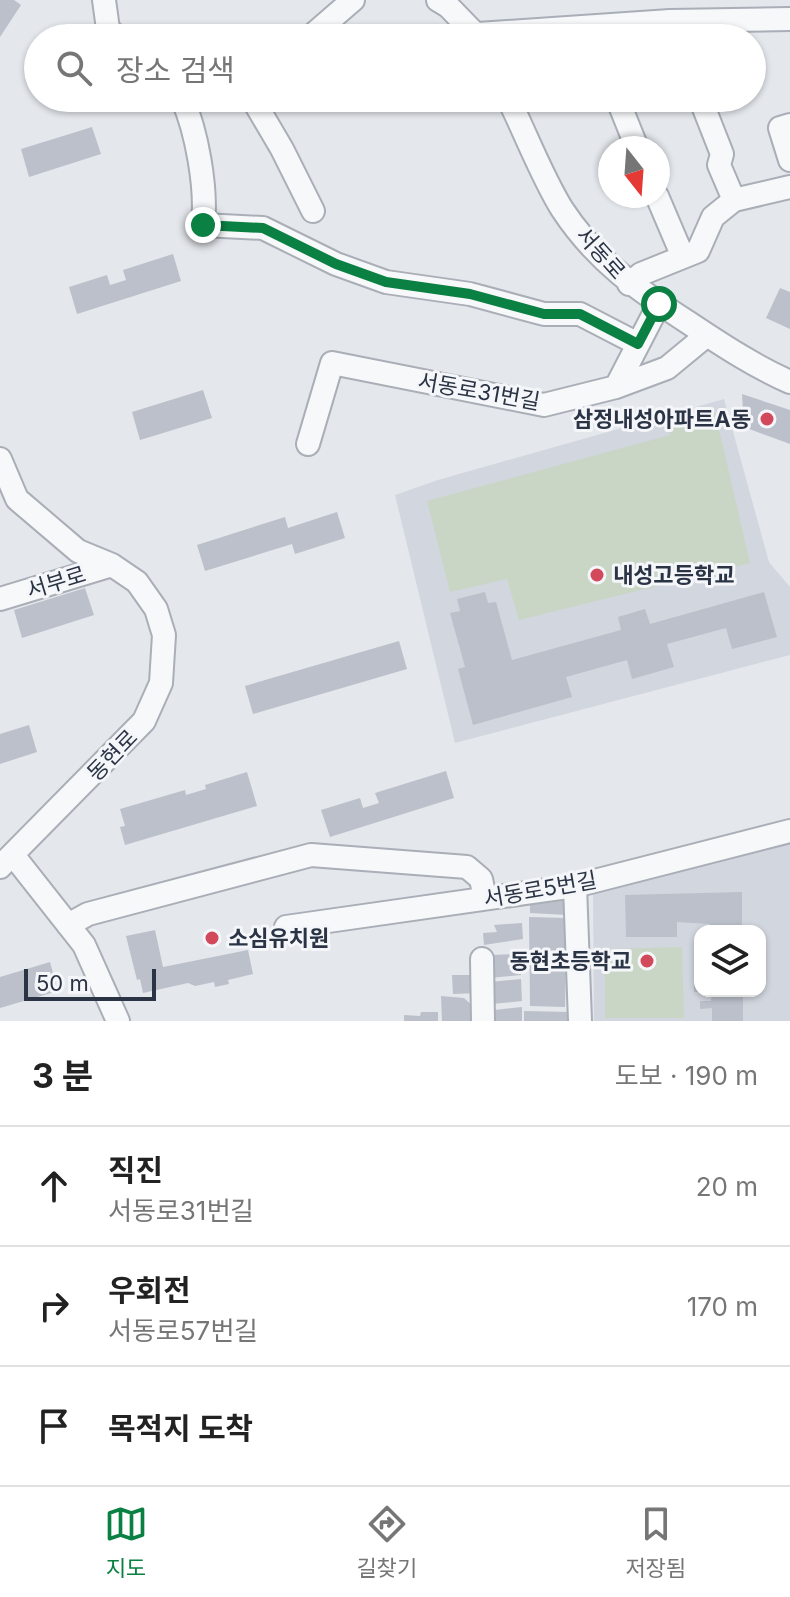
<!DOCTYPE html>
<html lang="ko">
<meta charset="utf-8">
<style>
body{margin:0;font-family:Inter,"Noto Sans KR",sans-serif;background:#f6f6f6;color:#222}
.controls{position:absolute;right:24px;bottom:24px;display:grid;overflow:hidden;border-radius:16px;box-shadow:0 2px 6px #0004}
.controls button{width:72px;height:72px;display:grid;place-items:center;padding:0;border:0;border-bottom:2px solid #e0e0e0;background:#fff;color:#222;font:40px sans-serif}
.compass{position:absolute;left:598px;top:136px;width:72px;height:72px;border-radius:50%;background:#fff;box-shadow:0 2px 6px #0004;rotate:163deg}
.scale{position:absolute;left:24px;bottom:20px;width:132px;box-sizing:border-box;padding-left:8px;border:4px solid #2b3445;border-top:0;font-size:22px;line-height:28px;white-space:nowrap;color:#2b3445;-webkit-text-stroke:6px #f4f6f9;paint-order:stroke}
.stop{position:absolute;width:24px;height:24px;margin:-18px;border:6px solid #0b8043;border-radius:50%;background:#fff}
.stop.end{background:#0b8043;border-color:#fff;box-shadow:0 2px 8px #0008}
.list{margin:0;padding:0;list-style:none}
h2{display:flex;justify-content:space-between;align-items:center;height:104px;margin:0;padding:0 32px;font-size:34px}
h2 small{font-size:26px;font-weight:400;color:#767676}
.list li{display:grid;grid-template-columns:52px 1fr auto;gap:24px;align-items:center;box-sizing:border-box;height:120px;padding:0 32px;border-top:2px solid #e0e0e0}
.list b{display:block;font-size:30px;white-space:nowrap}
.list p{margin:0;font-size:26px;white-space:nowrap;color:#767676}
.list em{font-size:26px;font-style:normal;color:#767676}
.icon{flex:none;width:44px;height:44px;fill:none;stroke:currentColor;stroke-width:2;stroke-linecap:round;stroke-linejoin:round}
.map{position:relative;flex:none;width:790px;height:1021px;overflow:hidden}
.search{position:absolute;background:#fff;box-shadow:0 2px 6px #0004;left:24px;right:24px;top:24px;height:88px;display:flex;align-items:center;gap:20px;box-sizing:border-box;padding:0 28px;border-radius:44px;color:#767676;font-size:30px}
.sheet{height:464px;background:#fff}
nav{display:flex;justify-content:space-around;align-items:center;box-sizing:border-box;height:112px;border-top:2px solid #e0e0e0;background:#fff;font-size:22px;color:#767676}
nav a{display:grid;justify-items:center;gap:4px}
nav .on{color:#0b8043}
.map>svg:first-child{display:block}
.built{fill:#d2d6de;fill-rule:evenodd}
.green{fill:#c9d6c5}
.building{fill:#bbc0ca}
.lines{fill:none;stroke-linecap:round;stroke-linejoin:round}
.minor-casing{stroke:#a9aeb7;stroke-width:26}
.minor{stroke:#f7f8fa;stroke-width:22}
.route{stroke:#0b8043;stroke-width:10}
.poi-dot{fill:#d1495b;stroke:#f4f6f9;stroke-width:3}
.labels{text-anchor:middle;stroke-width:6;stroke-linejoin:round;paint-order:stroke}
.street-label{font-size:22px;fill:#2b3445;stroke:#f4f6f9}
.poi-label{font-size:22px;font-weight:bold;fill:#2b3445;stroke:#f4f6f9;text-anchor:end}
</style>
<div class="map">
<svg width="790" height="1021" viewBox="0 0 790 1021">
<rect width="100%" height="100%" fill="#e4e7ec"/>
<path class="built" d="M724 399 769 562 790 587V655L455 743 395 495 438 480Z
M790 842V1021H594L593 890ZM700 931H760V991H700Z"/>
<path class="green" d="M715 412 750 563 519 620 507 579 450 592 427 501 670 435 669 424Z
M682 947 684 1018H605V949Z"/>
<path class="building" d="M0 0H14L21 5 0 37Z
M92 127 101 154 29 177 21 149Z
M173 254 181 281 77 314 69 287 107 275 110 285 126 280 123 270Z
M780 288 790 292V329L766 318Z
M203 390 212 418 140 440 132 412Z
M742 394 790 410V444L744 427Z
M337 512 345 538 295 554 292 544 205 571 197 545 285 517 288 528Z
M85 588 94 615 22 638 14 610Z
M485 592 488 603 496 602 512 660 621 630 618 617 645 609 650 624 764 592 777 637 732 649 726 628 667 644 674 667 632 679 627 660 566 677 572 697 473 725 458 669 465 667 450 613 460 611 457 599Z
M399 641 407 669 253 714 245 686Z
M29 725 37 752 0 764V734Z
M446 771 454 798 330 837 321 810 360 798 363 808 379 803 375 793Z
M247 772 257 806 125 845 120 827 125 826 120 809 185 790 186 795 206 789 205 785Z
M742 892V931H710V924L677 922V937H626L625 895Z
M530 895H567V915L530 913Z
M529 917 567 918 565 1007 530 1006Z
M522 923 523 939 484 945 483 933 497 932 494 925Z
M155 930 163 967 248 950 253 974 228 980 229 984 215 987 214 982 195 986 188 983 143 993 140 979 137 980 126 936Z
M695 952H700V992H694Z
M520 954 521 975 490 978 491 955Z
M50 962 58 991 0 1008V977Z
M452 975H478L479 993 453 994Z
M521 979 522 1001 492 1004 490 982Z
M712 991H743V1021H712V1008L700 1009V1001H711Z
M441 996 464 998 477 1010 478 1021H442Z
M522 1007V1021H486L485 1011Z
M524 1011 570 1012V1021H524Z
M421 1012H438V1021H404V1015L420 1016Z"/>
<g class="lines">
<defs>
<path id="minor" d="M104 0 108 29 118 38
M438 0 448 6 479 38
M478 34 670 21 790 19
M309 38 353 0
M182 98C197 132 207 188 203 225L263 228 336 264 386 282 470 294 544 314H580L638 344
M252 98 282 149 313 211
M508 98C525 132 542 177 562 209 596 261 638 290 689 323 722 345 754 366 790 382
M617 98 637 148
M700 98 722 154 719 165 734 200
M790 125 780 128 790 160
M657 196 683 257
M629 284 641 274 698 251 713 217 734 200 790 187
M616 387 659 304
M308 444 332 363 544 405 616 387 667 368 707 335
M0 459 17 499 78 551 112 565 137 582 156 609 164 635 161 683 144 721 0 867
M0 599 112 565
M13 855 84 945 118 1021
M575 886 580 1021
M68 925 88 914 311 855 467 867 481 879 485 898
M286 927 575 886 790 831
M482 959 483 1021"/>
</defs>
<use href="#minor" class="minor-casing"/>
<use href="#minor" class="minor"/>
</g>
<g class="lines">
<path class="route" d="M203 225 263 228 336 264 386 282 470 294 544 314H580L638 344 659 304"/>
</g>
<g class="poi-dot">
<circle cx="767" cy="419" r="8"/>
<circle cx="597" cy="575" r="8"/>
<circle cx="212" cy="938" r="8"/>
<circle cx="647" cy="961" r="8"/>
</g>
<g class="labels">
<g class="street-label">
<text transform="translate(601 253) rotate(48)" y="8">서동로</text>
<text transform="translate(479 391) rotate(10)" y="8">서동로31번길</text>
<text transform="translate(56 582) rotate(-17)" y="8">서부로</text>
<text transform="translate(112 755) rotate(-46)" y="8">동현로</text>
<text transform="translate(540 889) rotate(-10)" y="8">서동로5번길</text>
</g>
<g class="poi-label">
<text x="751" y="427">삼정내성아파트A동</text>
<text x="613" y="583" text-anchor="start">내성고등학교</text>
<text x="228" y="946" text-anchor="start">소심유치원</text>
<text x="631" y="969">동현초등학교</text>
</g>
</g>
</svg>
<div class="controls">
<button><svg class="icon" aria-label="layers" viewBox="0 0 24 24"><path d="M12 4l9 5-9 5-9-5zM3 14l9 5 9-5"/></svg></button>
</div>
<svg class="compass" viewBox="-18 -18 36 36"><path d="M0-13l5 13h-10z" fill="#e53935"/><path d="M0 13l5-13h-10z" fill="#767676"/></svg>
<div class="scale">50 m</div>
<div class="stop" style="left:659px;top:304px"></div>
<div class="stop end" style="left:203px;top:225px"></div>
<div class="search"><svg class="icon" aria-label="search" viewBox="0 0 24 24"><circle cx="10" cy="10" r="6"/><path d="M15 15l6 6"/></svg>장소 검색</div>
</div>
<section class="sheet">
<h2>3 분<small>도보 · 190 m</small></h2>
<ul class="list">
<li><svg class="icon" aria-label="ahead" viewBox="0 0 24 24"><path d="M12 20V5M6 11l6-6 6 6"/></svg><div><b>직진</b><p>서동로31번길</p></div><em>20 m</em></li>
<li><svg class="icon" aria-label="right" viewBox="0 0 24 24"><path d="M7 20v-9h11M14 6l5 5-5 5"/></svg><div><b>우회전</b><p>서동로57번길</p></div><em>170 m</em></li>
<li><svg class="icon" aria-label="arrive" viewBox="0 0 24 24"><path d="M6 21V4h12l-3 4 3 4H6"/></svg><div><b>목적지 도착</b></div></li>
</ul>
</section>
<nav>
<a class="on"><svg class="icon" aria-label="map" viewBox="0 0 24 24"><path d="M3 6l6-2 6 2 6-2v14l-6 2-6-2-6 2zM9 4v14M15 6v14"/></svg>지도</a>
<a><svg class="icon" aria-label="directions" viewBox="0 0 24 24"><path d="M12 3l9 9-9 9-9-9zM9 14v-3h6M13 9l2 2-2 2"/></svg>길찾기</a>
<a><svg class="icon" aria-label="saved" viewBox="0 0 24 24"><path d="M7 4h10v16l-5-4-5 4z"/></svg>저장됨</a>
</nav>
